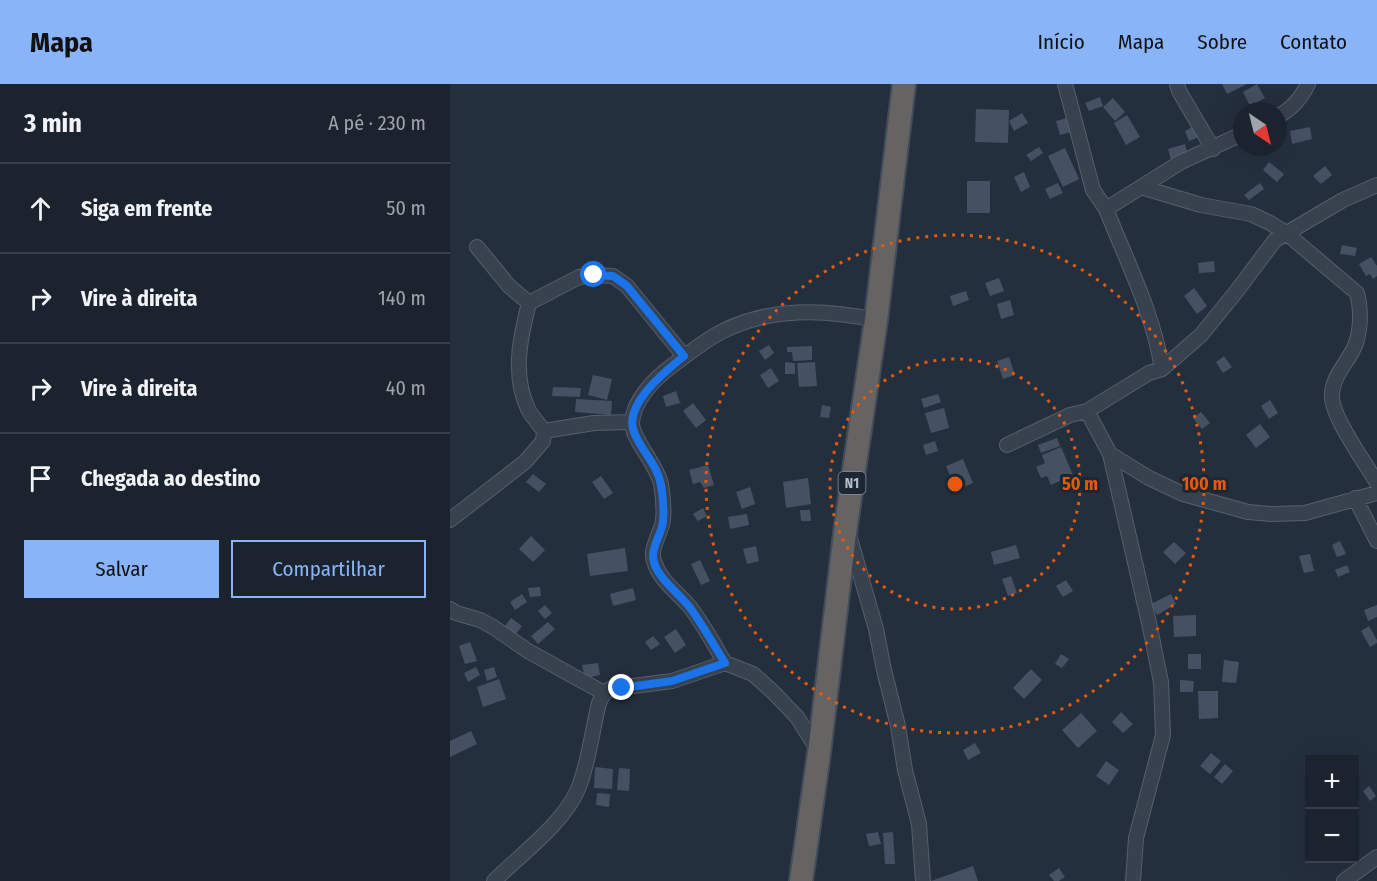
<!DOCTYPE html>
<html lang="pt">
<meta charset="utf-8">
<style>
body{margin:0;font-family:"Fira Sans Condensed",sans-serif;background:#242b36;color:#f1f3f6}
.controls{position:absolute;right:18px;bottom:18px;display:grid;overflow:hidden;border-radius:0px;box-shadow:0 6px 24px #0002}
.controls button{width:54px;height:54px;display:grid;place-items:center;padding:0;border:0;border-bottom:2px solid #39404a;background:#1b232e;color:#f1f3f6;font:30px sans-serif}
.compass{position:absolute;left:783px;top:18px;width:54px;height:54px;border-radius:50%;background:#1b232e;box-shadow:0 6px 24px #0002;rotate:145deg}
.stop{position:absolute;width:18px;height:18px;margin:-14px;border:4px solid #1a73e8;border-radius:50%;background:#fff}
.stop.end{background:#1a73e8;border-color:#fff;box-shadow:0 2px 6px #0008}
.list{margin:0;padding:0;list-style:none}
h2{display:flex;justify-content:space-between;align-items:center;height:78px;margin:0;padding:0 24px;font-size:26px}
h2 small{font-size:20px;font-weight:400;color:#a0a4aa}
.list li{display:grid;grid-template-columns:39px 1fr auto;gap:18px;align-items:center;box-sizing:border-box;height:90px;padding:0 24px;border-top:2px solid #39404a}
.list b{display:block;font-size:22px;white-space:nowrap}
.list em{font-size:20px;font-style:normal;color:#a0a4aa}
.actions{display:flex;gap:12px;padding:18px 24px}
.actions a{flex:1;padding:14px 0;border:2px solid #8ab4f8;border-radius:0px;text-align:center;font-size:21px;color:#8ab4f8}
.actions .main{background:#8ab4f8;color:#111}
.icon{flex:none;width:33px;height:33px;fill:none;stroke:currentColor;stroke-width:2;stroke-linecap:round;stroke-linejoin:round}
.map{position:relative;flex:none;width:927px;height:797px;overflow:hidden}
header{display:flex;align-items:center;gap:36px;box-sizing:border-box;height:84px;padding:0 30px;background:#8ab4f8;color:#111}
header strong{font-size:28px}
nav{display:flex;gap:33px;margin-inline-start:auto;font-size:21px}
main{display:flex}
aside{flex:1;background:#1b232e}
.map>svg:first-child{display:block}
.building{fill:#455162}
.lines{fill:none;stroke-linecap:round;stroke-linejoin:round}
.minor-casing{stroke:#565f6c;stroke-width:16}
.trunk-casing{stroke:#434c59;stroke-width:26}
.minor{stroke:#38414e;stroke-width:14}
.trunk{stroke:#656462;stroke-width:22}
.route{stroke:#1a73e8;stroke-width:8}
.ring{fill:none;stroke:#e8590c;stroke-width:3;stroke-dasharray:3 6}
.labels{text-anchor:middle;stroke-width:6;stroke-linejoin:round;paint-order:stroke}
.shield{fill:#1d2633;stroke:#878f9c;stroke-width:1.5}
.shield-label{font-size:14px;font-weight:bold;fill:#b4bcc9}
.centre{fill:#e8590c;stroke:#1d2633;stroke-width:3}
.ring-label{font-size:18px;text-anchor:middle;font-weight:bold;fill:#e8590c;stroke:#1d2633;stroke-width:6;stroke-linejoin:round;paint-order:stroke}
</style>
<header>
<strong>Mapa</strong>
<nav><a>Início</a><a>Mapa</a><a>Sobre</a><a>Contato</a></nav>
</header>
<main>
<aside>
<h2>3 min<small>A pé · 230 m</small></h2>
<ul class="list">
<li><svg class="icon" aria-label="ahead" viewBox="0 0 24 24"><path d="M12 20V5M6 11l6-6 6 6"/></svg><div><b>Siga em frente</b></div><em>50 m</em></li>
<li><svg class="icon" aria-label="right" viewBox="0 0 24 24"><path d="M7 20v-9h11M14 6l5 5-5 5"/></svg><div><b>Vire à direita</b></div><em>140 m</em></li>
<li><svg class="icon" aria-label="right" viewBox="0 0 24 24"><path d="M7 20v-9h11M14 6l5 5-5 5"/></svg><div><b>Vire à direita</b></div><em>40 m</em></li>
<li><svg class="icon" aria-label="arrive" viewBox="0 0 24 24"><path d="M6 21V4h12l-3 4 3 4H6"/></svg><div><b>Chegada ao destino</b></div></li>
</ul>
<div class="actions"><a class="main">Salvar</a><a>Compartilhar</a></div>
</aside>
<div class="map">
<svg width="927" height="797" viewBox="0 0 927 797">
<rect width="100%" height="100%" fill="#242f3e"/>
<path class="building" d="M772 0H797L777 10Z
M807 0 815 14 800 22 793 8Z
M650 13 653 22 639 27 635 19Z
M663 14 675 28 665 37 653 23Z
M526 25 559 26 558 59 525 58Z
M572 29 578 39 564 47 559 37Z
M677 31 690 53 676 61 664 39Z
M617 34 621 48 610 51 606 37Z
M744 42 749 53 739 57 735 47Z
M860 43 862 55 842 60 840 47Z
M735 60 738 71 721 76 718 65Z
M589 63 593 69 581 77 576 71Z
M615 64 629 95 613 103 598 72Z
M819 78 834 90 827 98 813 86Z
M875 82 882 91 871 100 863 92Z
M574 88 580 103 571 108 564 93Z
M517 97H540V129H517Z
M608 99 613 109 600 115 595 105Z
M810 99 814 105 799 116 794 111Z
M892 161 907 164 905 172 890 170Z
M921 173 927 182V192L923 195 920 190 916 192 909 180Z
M764 177 765 188 749 189 748 179Z
M549 194 554 207 540 212 535 199Z
M744 204 757 222 747 230 734 212Z
M516 207 519 216 503 222 500 212Z
M560 216 564 231 551 235 547 220Z
M319 261 324 269 315 276 309 267Z
M362 262V276L343 277 342 268H337V263Z
M774 272 782 283 773 289 766 278Z
M559 273 565 291 553 295 547 277Z
M335 278 345 279V290H335Z
M365 278 367 302 349 303 347 279Z
M321 284 329 297 318 304 310 291Z
M143 291 162 295 157 316 138 311Z
M103 303 131 304 130 313 102 312Z
M226 307 230 319 216 323 213 312Z
M488 310 491 318 474 324 471 315Z
M126 315 162 317 161 331 125 328Z
M820 316 828 329 819 335 811 322Z
M243 319 256 336 246 344 233 327Z
M372 321 381 323 379 334 370 333Z
M494 324 499 344 481 349 475 329Z
M751 328 760 339 752 345 743 334Z
M810 340 820 353 806 364 796 351Z
M607 354 610 362 591 369 588 361Z
M485 357 488 367 476 371 473 361Z
M611 363 623 391 601 401 597 392 591 394 586 383 595 379 592 371Z
M513 375 523 399 506 406 496 382Z
M258 381 264 401 254 404 250 398 243 400 239 386Z
M83 390 96 400 89 408 76 398Z
M151 392 163 409 154 415 142 398Z
M358 394 361 420 336 424 333 398Z
M300 403 305 420 292 425 286 408Z
M253 424 257 432 248 437 243 430Z
M350 426H360L361 437H351Z
M297 430 299 441 280 445 278 433Z
M81 452 95 466 83 478 69 465Z
M890 457 896 470 887 473 882 461Z
M724 458 736 469 725 480 713 468Z
M566 461 570 474 544 481 541 468Z
M306 462 309 477 297 480 293 465Z
M175 464 178 487 140 492 137 470Z
M860 470 864 487 854 489 849 472Z
M250 476 260 497 251 501 241 480Z
M897 481 900 488 888 493 885 486Z
M561 492 567 509 558 512 552 495Z
M616 496 623 507 613 513 606 502Z
M90 503 91 512 80 513 78 504Z
M183 504 186 516 163 522 160 510Z
M72 510 77 518 65 526 60 518Z
M721 510 726 520 707 531 701 520Z
M95 521 102 529 95 535 88 527Z
M927 521V533L918 537 914 526Z
M746 531V552L724 553 723 532Z
M61 534 72 542 66 550 55 542Z
M98 538 105 545 88 560 81 552Z
M919 542 927 556V559L920 563 911 547Z
M226 545 236 561 225 569 214 553Z
M203 552 210 560 201 566 195 558Z
M20 558 27 577 15 580 9 562Z
M611 570 619 575 612 584 605 580Z
M738 570H751V585H738Z
M774 576 789 578 786 599 772 598Z
M148 579 150 591 135 594 132 581Z
M26 583 30 591 18 598 14 589Z
M44 583 47 593 37 597 34 586Z
M581 585 592 596 574 615 563 604Z
M49 595 56 615 33 623 27 603Z
M730 596 744 597 743 608H730Z
M748 607H768V634L749 635Z
M671 628 683 640 673 649 662 638Z
M631 629 647 647 628 664 612 646Z
M21 647 27 660 0 673V657Z
M525 659 531 669 518 676 513 666Z
M761 669 771 677 760 690 750 682Z
M656 677 669 686 659 701 646 692Z
M775 680 783 687 772 700 764 693Z
M145 683 163 685 162 705 144 704Z
M169 684 180 685 179 707 167 706Z
M919 702 926 712 920 717 913 707Z
M147 709 160 710 159 723 146 721Z
M428 748 431 760 419 762 416 750Z
M443 748 445 780H435L433 749Z
M523 782 528 797H481Z
M609 784 615 793 609 797H604L599 791Z"/>
<g class="lines">
<defs>
<path id="minor" d="M615 0 643 106 656 125 731 78 792 50
M727 0 729 7 763 65
M828 32C841 26 852 13 858 0
M691 103 751 121 801 130 820 139 836 149 907 209C911 224 911 243 906 259 900 277 881 292 882 313 882 333 916 380 927 399
M656 125C677 178 703 228 712 285
M27 163 59 202 79 219
M637 327 660 370 699 539 711 598 713 651 686 754 683 797
M94 347 144 339 182 338
M557 361 620 331 637 327 699 289 712 285 751 251 786 208 825 156 893 116 927 101
M660 370 699 394 733 410 798 428 822 430 855 429 927 409
M905 414 927 457
M0 436 75 378 93 357 94 347C89 340 82 333 78 325 62 291 70 254 79 219L129 193 144 191 163 192 177 202 234 272
M399 451 426 545 434 586 448 642 455 686 469 740 473 797
M0 525 6 529 30 536 43 543 78 567 154 609
M275 579C264 561 253 539 239 522 227 508 211 497 205 480 198 465 211 451 213 436 214 425 213 411 211 400 207 381 182 355 182 339 183 316 205 294 223 281 238 270 254 257 271 248 320 223 374 225 426 236
M44 797C70 771 114 739 128 705 139 679 142 646 149 619L154 609 160 605 222 597 275 579 303 590 323 608 347 633 369 668
M894 797 927 773"/>
<path id="trunk" d="M351 797 369 669 396 441 426 236 454 0"/>
</defs>
<use href="#minor" class="minor-casing"/>
<use href="#trunk" class="trunk-casing"/>
<use href="#minor" class="minor"/>
<use href="#trunk" class="trunk"/>
</g>
<g class="lines">
<path class="route" d="M144 191 163 192 177 202 234 272C216 287 173 320 184 348 191 367 208 381 211 401 213 412 214 427 213 438 211 452 200 464 204 478 208 495 231 511 241 525 253 542 264 561 275 579L222 597 172 604"/>
</g>
<g class="ring">
<circle cx="505" cy="400" r="125"/>
<circle cx="505" cy="400" r="249"/>
</g>
<g class="labels">
<rect class="shield" x="388.5" y="388" width="27" height="22" rx="4.5"/>
<g class="shield-label">
<text x="402" y="404">N1</text>
</g>
</g>
<circle cx="505" cy="400" r="9" class="centre"/>
<g class="ring-label">
<text x="630" y="406">50 m</text>
<text x="754" y="406">100 m</text>
</g>
</svg>
<div class="controls">
<button>+</button>
<button>−</button>
</div>
<svg class="compass" viewBox="-18 -18 36 36"><path d="M0-13l5 13h-10z" fill="#e53935"/><path d="M0 13l5-13h-10z" fill="#a0a4aa"/></svg>
<div class="stop" style="left:144px;top:191px"></div>
<div class="stop end" style="left:172px;top:604px"></div>
</div>
</main>
